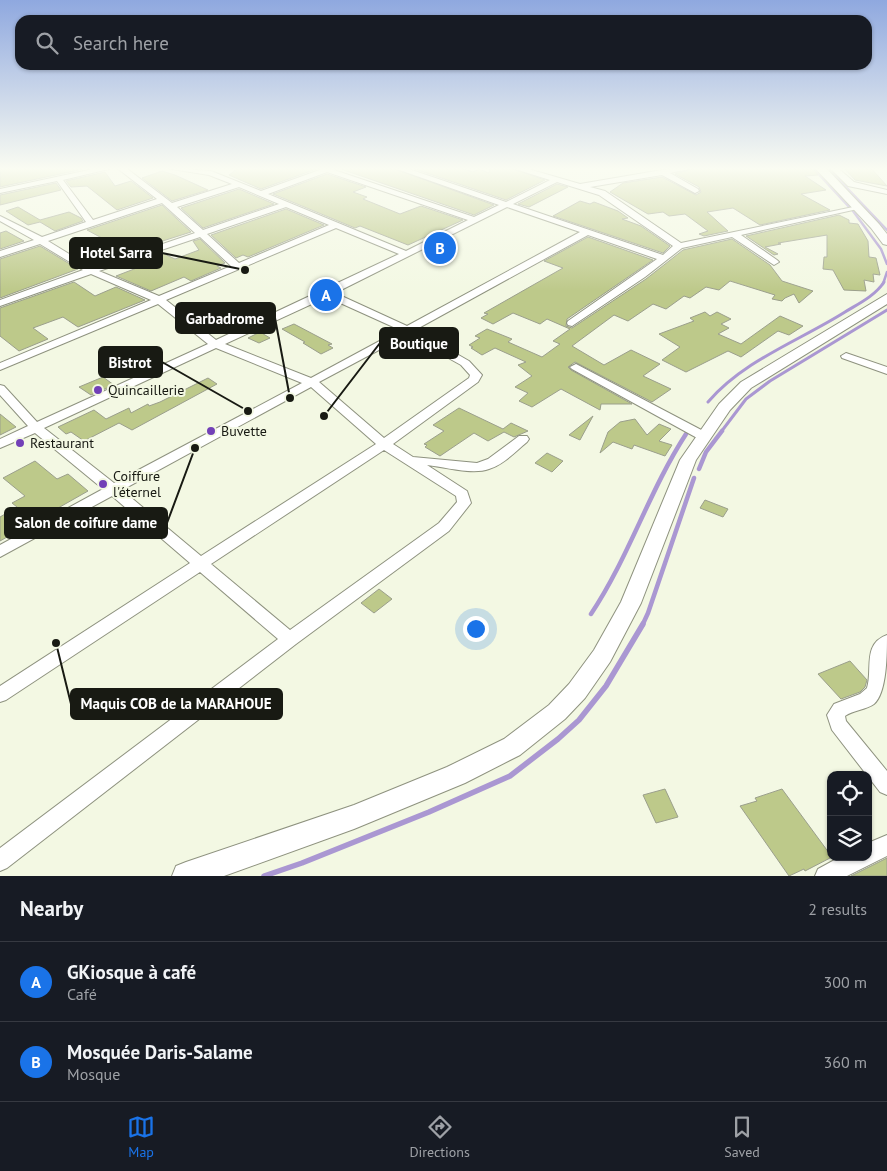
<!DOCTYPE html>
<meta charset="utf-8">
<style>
body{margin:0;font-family:"PT Sans",sans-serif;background:#242831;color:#f1f3f6}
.controls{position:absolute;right:15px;bottom:15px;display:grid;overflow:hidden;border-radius:10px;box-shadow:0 1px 4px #0004}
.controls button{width:45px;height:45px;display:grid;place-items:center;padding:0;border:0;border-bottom:1px solid #363941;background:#171b24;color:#f1f3f6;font:25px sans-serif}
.you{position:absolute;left:475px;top:628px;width:18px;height:18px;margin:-12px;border:4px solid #fff;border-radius:50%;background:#1a73e8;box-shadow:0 0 0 8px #1a73e833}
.badge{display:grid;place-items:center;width:32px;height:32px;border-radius:50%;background:#1a73e8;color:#fff;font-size:16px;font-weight:700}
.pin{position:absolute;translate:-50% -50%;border:2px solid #fff;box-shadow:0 1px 5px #0006}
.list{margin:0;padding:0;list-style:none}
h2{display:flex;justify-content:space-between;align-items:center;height:65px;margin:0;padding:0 20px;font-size:21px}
h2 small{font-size:16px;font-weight:400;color:#9ea1a6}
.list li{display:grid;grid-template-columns:32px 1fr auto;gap:15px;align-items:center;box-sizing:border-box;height:80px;padding:0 20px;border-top:1px solid #363941}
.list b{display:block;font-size:19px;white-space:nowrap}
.list p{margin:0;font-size:16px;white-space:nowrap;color:#9ea1a6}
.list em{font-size:16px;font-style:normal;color:#9ea1a6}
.icon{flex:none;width:28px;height:28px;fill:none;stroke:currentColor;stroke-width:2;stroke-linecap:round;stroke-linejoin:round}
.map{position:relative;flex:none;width:887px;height:876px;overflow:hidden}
.search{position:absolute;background:#171b24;box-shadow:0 1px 4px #0004;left:15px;right:15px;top:15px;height:55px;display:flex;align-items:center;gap:12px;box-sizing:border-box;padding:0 18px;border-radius:15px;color:#9ea1a6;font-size:19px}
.sheet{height:225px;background:#171b24}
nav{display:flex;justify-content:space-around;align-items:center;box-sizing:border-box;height:70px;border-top:1px solid #363941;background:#171b24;font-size:14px;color:#9ea1a6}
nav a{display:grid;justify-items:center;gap:2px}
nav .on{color:#1a73e8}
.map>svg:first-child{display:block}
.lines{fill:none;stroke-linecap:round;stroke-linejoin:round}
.stream-far3{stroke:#aa97d2;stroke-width:2.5}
.stream-far2{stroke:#aa97d2;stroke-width:3}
.stream-far1{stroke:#aa97d2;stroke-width:4.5}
.stream{stroke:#aa97d2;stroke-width:5.5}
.building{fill:#bdc98a;stroke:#9b9f8c}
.minor-casing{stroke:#8e927f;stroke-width:2}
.tertiary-casing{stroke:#8e927f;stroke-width:2}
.minor{fill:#fff;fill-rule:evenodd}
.tertiary{fill:#fff;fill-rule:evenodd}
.poi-dot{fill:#7240b7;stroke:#f3f8e3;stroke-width:2}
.labels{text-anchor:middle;stroke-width:4;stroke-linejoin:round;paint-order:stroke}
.poi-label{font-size:14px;fill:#181a13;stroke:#f3f8e3;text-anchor:start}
.leader{fill:none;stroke:#181a13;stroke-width:2}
.callout-dot{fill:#181a13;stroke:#f3f8e3;stroke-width:2}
.callout{fill:#181a13;stroke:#181a13;stroke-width:2}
.callout-label{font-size:15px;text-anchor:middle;font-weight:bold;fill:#fff}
</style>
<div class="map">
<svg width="887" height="876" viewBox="0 0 887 876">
<rect width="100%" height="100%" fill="#f3f8e3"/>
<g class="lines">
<path class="stream-far3" d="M813 168 850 208
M828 168 887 230
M853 211 881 249 887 264
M883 284 887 272"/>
<path class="stream-far2" d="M708 402C744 360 799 341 845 312 858 304 875 296 884 282
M721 432 746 399 770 381 887 310"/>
<path class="stream-far1" d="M699 469 706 452 722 431
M591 614C629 557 649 491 686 434
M642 626 648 613 694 478"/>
<path class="stream" d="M264 876 302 863 429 812 510 776 558 739 579 720 606 686 643 624"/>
</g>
<path class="building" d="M0 168H88L0 187Z
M238 168H319L261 189 229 175Z
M338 168H392L494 205 474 215Z
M412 168H461L473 172 479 169 489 173 490 168H510L545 180 506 200Z
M695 168H813L818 175 805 176 826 190 801 194 830 210 760 225 733 208 707 212 728 231 704 236 699 234 708 231 685 214 669 216 663 212 648 214 610 192 623 183 662 177 696 195 701 192 699 187 675 174Z
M844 168H871L887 186 855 180Z
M162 171 175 175 208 190 172 201 142 178Z
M105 172 115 186 131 181 153 198 117 210 87 186 71 187 66 181Z
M327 174 366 187 353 192 367 197 363 199 400 214 421 206 463 220 408 245 360 226 355 228 273 194Z
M56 183 61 190 0 205V195Z
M557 184 568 187 529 207 518 204Z
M239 189 274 204 203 228 181 208Z
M580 201 590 204 594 202 618 211 628 218 622 219 641 226 670 246 663 253 553 216Z
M162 205 191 232 128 252 87 230Z
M18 207 40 220 69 212 81 218 83 221 55 231 40 222 28 225 6 211Z
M286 209 324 225 248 257 243 255 236 258 211 235Z
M839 215 849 220V223L858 224 868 241 869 257 876 258 880 275 873 274 874 282 864 280 866 291 844 290 833 270 823 269 824 257H827V235L778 243 781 244 765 247 778 254 774 255 746 236Z
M6 231 24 241 0 249V233Z
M588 237 653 260 567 319 566 326 572 328 646 279 683 250 732 239 770 265 782 281 813 291 799 303 794 294 785 298 782 301 772 299 775 295 730 281 719 290 706 287 690 298 684 296 666 309 653 304 628 321 614 315 572 346 604 365 631 350 660 364 643 376 671 389 652 402 575 362 568 367 571 370 632 404H601L600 410 561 389 532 407 519 401 528 393 515 387 532 376 518 365 526 362 495 348 482 355 471 348 473 347 469 345 480 338 475 336 487 329 512 339 508 342 542 357 560 344 553 341 570 329 547 319 540 324 513 313 493 324 481 318 488 314 484 313 563 268 544 261Z
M200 239 225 263 217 266 221 268 191 281 184 277 151 291 116 276 160 259 158 253 160 252 175 259 199 250 193 241Z
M40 246 78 269 0 298V259Z
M74 282 95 296 116 287 145 300 78 327 63 317 33 328 48 339 19 351 0 336V308Z
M705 312 710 316 717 312 731 319 721 324 729 328 718 334 741 344 780 316 803 326 789 335 778 331 741 357 728 351 686 372 662 360 680 347 659 334 694 321 690 318Z
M294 324 332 344 328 345 333 348 321 354 303 343 305 342 282 329Z
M260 332 270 338 259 343 248 338Z
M103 377 114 385 91 395 79 387Z
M208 378 217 384 132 430 119 423 84 441 71 432 66 434 58 427 94 410 106 419 129 408 131 413 148 404 149 406 160 402Z
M459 408 503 429 511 423 528 431 514 437 504 432 488 441 474 433 440 456 425 447 427 445 424 444 444 431 433 425Z
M0 414 16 427 0 435Z
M593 416 580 440 569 435Z
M635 419 647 435 659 424 671 429 659 441 672 445 665 456 634 445 632 449 613 442 600 453 608 432 620 422Z
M547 453 563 461 552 472 535 463Z
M35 461 57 479 68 474 88 491 0 541V517L17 507 12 503 25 496 3 478Z
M705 500 728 509 723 517 700 508Z
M379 589 392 599 374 613 361 603Z
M850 661 867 680 865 687 860 692 841 699 818 674Z
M665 789 678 817 656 823 643 795Z
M782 789 832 857 805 871 804 869 789 876 740 806 757 801 755 798Z
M887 858V876H851Z"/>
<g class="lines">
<defs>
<path id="minor" d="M98 168H113L63 180 93 220 157 199 117 168H126L172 203 232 184 209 175 166 168 211 171 261 191 325 168H336L334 170 474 217 499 205 394 168H406L506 202 550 180 512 168H525L580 184 662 170 693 168 670 173 698 189 699 191 695 193 662 175 590 187 605 191 681 243 858 206 862 208 741 235 777 260 779 262 774 265 732 237 682 248 645 277 572 326 568 325 567 323 568 321 657 259 588 235 415 330 469 361 482 375 478 382 393 444 413 457 477 463 488 459 519 436H527L529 439 527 442C516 451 503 465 489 469 473 475 444 467 427 465L467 491 471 503 449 531 296 644 7 868 0 871V848L278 639 200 572 6 700 0 702V686L190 563 112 496 0 557V545L103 489 35 433 0 448V439L28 426 0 395V385L4 386 37 422 208 344 158 304 0 370V363L151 300 91 274 0 306V300L83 270 40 244 0 257V251L34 240 0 221V216L42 237 86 222 57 181 0 193V189ZM327 172 468 220 406 251 268 194ZM557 182 599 195 673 246 663 255 513 204ZM239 187 279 204 203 230 177 207ZM162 203 195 233 92 268 48 241ZM286 207 329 225 239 263 207 234ZM507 207 580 232 407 326 335 293ZM336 228 399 254 216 340 166 300ZM200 237 231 266 159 296 99 271ZM327 297 400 330 311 378 225 344ZM407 335 461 365 470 375 469 378 384 438 319 382ZM216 348 302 383 114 483 44 428ZM311 387 376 444 201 556 122 490ZM384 450 456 496 457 502 439 523 290 630 211 564Z
M830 168H838L854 182 887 190V194L848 186Z
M846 353 887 367V374L842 358 841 356Z
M576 364 707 433 709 436 703 440 699 439 572 369 570 367Z
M887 635C887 653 887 693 874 704 866 710 853 710 845 716L846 721 887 771V795L880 792 832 730 827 715 834 704 860 694 867 688C873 669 862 644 887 635Z
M887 835V856L847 876H815L818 869 840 857H868V843Z"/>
<path id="tertiary" d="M815 168H826L879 224 887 234V245L883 244 871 228Z
M887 294V304L751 388 730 410 696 460 641 603 610 662 585 698 565 719 520 755 465 783 354 829 224 876H172L176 866 186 862 354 805 447 767 504 739 549 705 569 684 594 650 621 602 680 460 719 404 741 382Z"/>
</defs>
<use href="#minor" class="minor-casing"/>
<use href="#tertiary" class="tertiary-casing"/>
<use href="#minor" class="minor"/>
<use href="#tertiary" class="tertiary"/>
</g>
<linearGradient id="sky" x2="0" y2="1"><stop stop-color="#8fa8df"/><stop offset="0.58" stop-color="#fafcf2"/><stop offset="1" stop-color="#fafcf2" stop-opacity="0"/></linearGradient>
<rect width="887" height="291" fill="url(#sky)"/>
<g class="poi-dot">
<circle cx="98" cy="390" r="5"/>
<circle cx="211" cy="431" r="5"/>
<circle cx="20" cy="443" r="5"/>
<circle cx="103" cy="484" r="5"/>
</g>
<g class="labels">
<g class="poi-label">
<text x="108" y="395">Quincaillerie</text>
<text x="221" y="436">Buvette</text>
<text x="30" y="448">Restaurant</text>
<text x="113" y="481">Coiffure<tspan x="113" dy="16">l'éternel</tspan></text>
</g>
</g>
<path class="leader" d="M245 270L162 253M290 398L275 318M324 416L380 343M248 411L162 362M195 448L167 523M56 643L71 704"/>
<g class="callout-dot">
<circle cx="245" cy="270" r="5"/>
<circle cx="290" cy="398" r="5"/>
<circle cx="324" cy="416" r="5"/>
<circle cx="248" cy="411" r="5"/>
<circle cx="195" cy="448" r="5"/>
<circle cx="56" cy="643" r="5"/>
</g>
<g class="callout">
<rect x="70" y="238" width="92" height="30" rx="5"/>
<rect x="176" y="303" width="99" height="30" rx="5"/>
<rect x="380" y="328" width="78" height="30" rx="5"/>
<rect x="99" y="347" width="63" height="30" rx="5"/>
<rect x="5" y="508" width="162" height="30" rx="5"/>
<rect x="71" y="689" width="211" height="30" rx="5"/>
</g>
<g class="callout-label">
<text x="116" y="258">Hotel Sarra</text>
<text x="225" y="324">Garbadrome</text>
<text x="419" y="349">Boutique</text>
<text x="130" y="368">Bistrot</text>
<text x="86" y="528">Salon de coifure dame</text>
<text x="176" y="709">Maquis COB de la MARAHOUE</text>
</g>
</svg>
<div class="controls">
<button><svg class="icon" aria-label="locate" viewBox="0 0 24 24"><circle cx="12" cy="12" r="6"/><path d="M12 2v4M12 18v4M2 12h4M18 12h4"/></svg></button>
<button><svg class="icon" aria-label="layers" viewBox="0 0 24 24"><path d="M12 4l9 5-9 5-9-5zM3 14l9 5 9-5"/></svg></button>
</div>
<div class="you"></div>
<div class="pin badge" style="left:326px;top:295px">A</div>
<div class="pin badge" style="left:440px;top:248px">B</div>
<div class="search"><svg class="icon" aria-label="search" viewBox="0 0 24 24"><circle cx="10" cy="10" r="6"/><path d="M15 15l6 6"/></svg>Search here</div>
</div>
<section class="sheet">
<h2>Nearby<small>2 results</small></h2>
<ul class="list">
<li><span class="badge">A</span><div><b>GKiosque à café</b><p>Café</p></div><em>300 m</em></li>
<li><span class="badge">B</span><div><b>Mosquée Daris-Salame</b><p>Mosque</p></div><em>360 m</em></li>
</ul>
</section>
<nav>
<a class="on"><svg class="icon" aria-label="map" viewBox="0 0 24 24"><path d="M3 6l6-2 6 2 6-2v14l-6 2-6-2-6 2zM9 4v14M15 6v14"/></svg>Map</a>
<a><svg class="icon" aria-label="directions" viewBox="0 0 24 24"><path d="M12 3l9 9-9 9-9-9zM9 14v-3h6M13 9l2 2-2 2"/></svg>Directions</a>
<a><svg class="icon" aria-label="saved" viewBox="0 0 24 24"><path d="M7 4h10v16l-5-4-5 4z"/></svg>Saved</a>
</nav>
